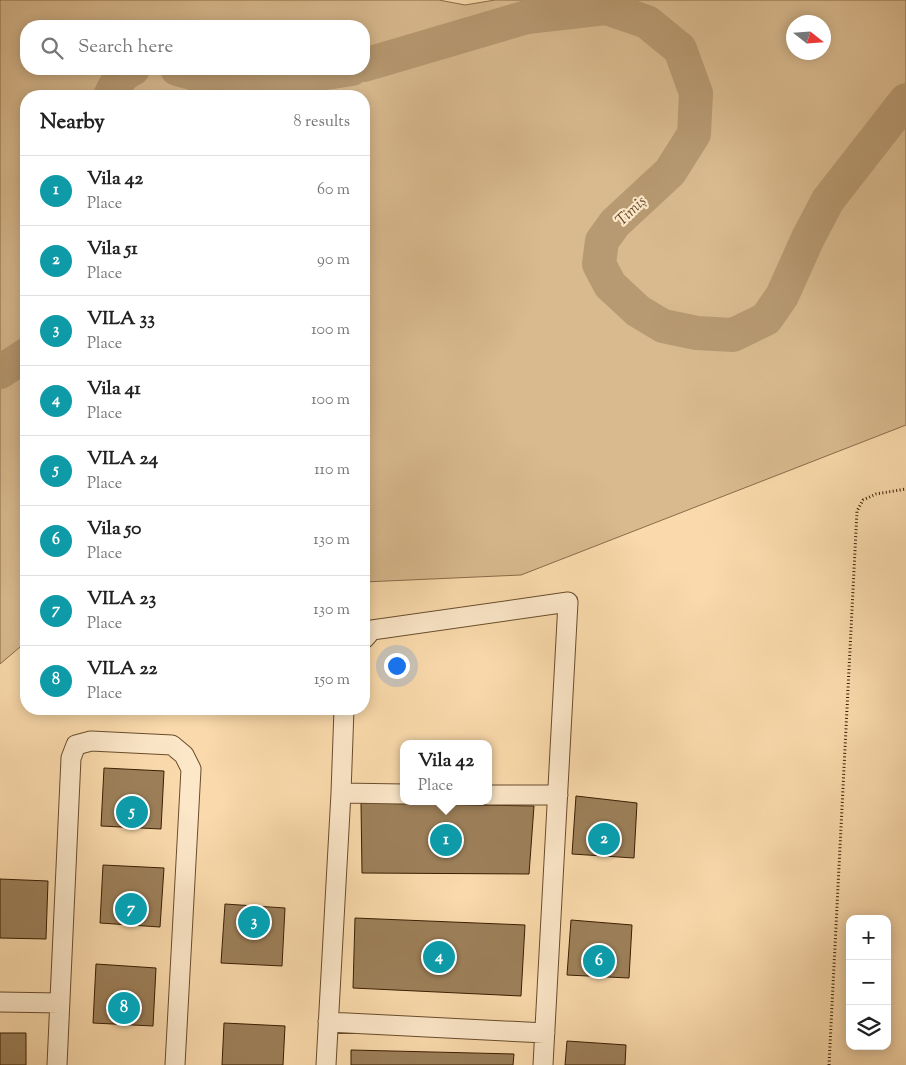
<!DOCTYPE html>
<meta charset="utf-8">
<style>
body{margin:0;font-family:"Sorts Mill Goudy",serif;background:#f2f2f2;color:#222}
.controls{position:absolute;right:15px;bottom:15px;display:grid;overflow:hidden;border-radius:10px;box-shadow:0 2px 12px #0003}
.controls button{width:45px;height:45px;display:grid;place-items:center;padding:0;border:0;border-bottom:1px solid #e0e0e0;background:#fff;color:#222;font:25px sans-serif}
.compass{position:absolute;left:786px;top:15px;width:45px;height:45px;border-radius:50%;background:#fff;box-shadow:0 2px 12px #0003;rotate:107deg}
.you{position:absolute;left:396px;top:665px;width:18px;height:18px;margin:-12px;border:4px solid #fff;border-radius:50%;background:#1a73e8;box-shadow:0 0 0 8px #1a73e833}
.badge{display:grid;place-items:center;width:32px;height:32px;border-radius:50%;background:#8f2418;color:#fff;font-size:16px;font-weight:700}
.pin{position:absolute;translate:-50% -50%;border:2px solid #fff;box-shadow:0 1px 5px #0006}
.popup{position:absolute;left:400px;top:740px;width:92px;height:65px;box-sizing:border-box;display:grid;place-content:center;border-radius:10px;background:#fff;filter:drop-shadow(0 1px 4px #0005);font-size:16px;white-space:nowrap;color:#767676}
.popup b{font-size:19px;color:#222}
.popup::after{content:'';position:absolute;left:50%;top:100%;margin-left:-10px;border:10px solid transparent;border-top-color:#fff}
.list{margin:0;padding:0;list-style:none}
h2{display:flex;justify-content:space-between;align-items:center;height:65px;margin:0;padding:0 20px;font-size:21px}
h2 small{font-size:16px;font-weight:400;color:#767676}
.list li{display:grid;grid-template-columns:32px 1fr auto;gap:15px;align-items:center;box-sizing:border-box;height:70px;padding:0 20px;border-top:1px solid #e0e0e0}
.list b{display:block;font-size:19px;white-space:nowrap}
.list p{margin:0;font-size:16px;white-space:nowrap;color:#767676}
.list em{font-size:16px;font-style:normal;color:#767676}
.icon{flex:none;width:28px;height:28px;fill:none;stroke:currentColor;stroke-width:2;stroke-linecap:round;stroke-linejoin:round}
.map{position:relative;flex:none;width:906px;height:1065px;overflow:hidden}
.search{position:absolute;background:#fff;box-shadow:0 2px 12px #0003;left:20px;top:20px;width:350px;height:55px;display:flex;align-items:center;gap:12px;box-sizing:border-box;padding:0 18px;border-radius:20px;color:#767676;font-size:19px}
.panel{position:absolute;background:#fff;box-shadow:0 2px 12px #0003;left:20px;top:90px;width:350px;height:625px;border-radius:20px}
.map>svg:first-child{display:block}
.green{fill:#d9ba8f;stroke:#896c48;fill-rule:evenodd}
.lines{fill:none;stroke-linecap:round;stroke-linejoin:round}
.river{stroke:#b89a72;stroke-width:34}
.building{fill:#9d805a;stroke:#391e01}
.minor-casing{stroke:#694d2c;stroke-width:21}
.path{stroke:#391e01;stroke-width:3;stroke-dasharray:1 2.5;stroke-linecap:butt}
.minor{stroke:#fce7c9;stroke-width:19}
.labels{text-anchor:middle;stroke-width:4.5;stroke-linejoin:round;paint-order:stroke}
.water-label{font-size:16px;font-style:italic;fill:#654929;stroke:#fce7c9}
</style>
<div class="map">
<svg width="906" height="1065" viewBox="0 0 906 1065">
<rect width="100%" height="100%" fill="#fadaac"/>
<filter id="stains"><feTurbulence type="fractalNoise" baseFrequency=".004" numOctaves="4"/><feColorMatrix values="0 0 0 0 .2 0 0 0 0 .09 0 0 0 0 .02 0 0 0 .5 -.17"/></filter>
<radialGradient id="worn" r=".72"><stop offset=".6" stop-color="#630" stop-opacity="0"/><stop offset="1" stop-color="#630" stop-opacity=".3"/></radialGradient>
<path class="green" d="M0 0H439L465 5 495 0H906V425L521 575 364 582V96H26V642L0 664ZM794 22H824V52H794ZM26 26H364V69H26Z"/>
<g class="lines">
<path class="river" d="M364 65 527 17 606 8 647 22 680 49 696 93 694 134 670 172 615 223 602 241 599 264 610 285 638 311 663 326 697 333 733 335 766 319 782 296 808 238 828 200 906 100
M177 69 207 77 293 78 352 69
M110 96C115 85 121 73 133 69
M0 372 26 355"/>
</g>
<path class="building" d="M104 768 164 771 161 829 101 826Z
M576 796 637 803 634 858 572 854Z
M361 803 534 806 529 874 362 873Z
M103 865 164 868 160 927 100 923Z
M0 879 48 881 46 939 0 938Z
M225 904 285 908 282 966 221 963Z
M355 918 525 925 521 996 353 988Z
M571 920 632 925 629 978 567 975Z
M96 964 156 968 153 1026 93 1023Z
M224 1023 285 1026 283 1065H222Z
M0 1033H26V1065H0Z
M567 1041 626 1045 625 1065H565Z
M351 1050 514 1054 513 1065H351Z"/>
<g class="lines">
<defs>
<path id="minor" d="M364 639 372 630 568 602 543 1065
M341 793 404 794
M488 795H558
M0 1002 60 1003
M328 1022 545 1033
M57 1065 71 758 76 745 91 741 172 745 184 755 191 769 175 1065
M326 1065 341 793 344 709"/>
</defs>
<use href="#minor" class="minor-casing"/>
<path class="path" d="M829 1065 857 511 863 500 876 494 906 489"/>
<use href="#minor" class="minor"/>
</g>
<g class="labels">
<g class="water-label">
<text transform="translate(630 210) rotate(-44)" y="6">Timiș</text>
</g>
</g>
<rect width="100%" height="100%" filter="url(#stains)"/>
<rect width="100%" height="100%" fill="url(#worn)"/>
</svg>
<div class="controls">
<button>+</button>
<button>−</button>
<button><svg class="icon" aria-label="layers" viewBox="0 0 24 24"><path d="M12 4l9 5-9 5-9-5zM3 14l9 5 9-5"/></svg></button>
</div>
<svg class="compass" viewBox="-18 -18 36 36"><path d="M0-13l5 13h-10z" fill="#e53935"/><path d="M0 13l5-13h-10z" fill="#767676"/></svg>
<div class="you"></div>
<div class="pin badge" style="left:446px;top:840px;background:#0f9aa8">1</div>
<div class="popup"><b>Vila 42</b>Place</div>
<div class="pin badge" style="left:604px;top:839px;background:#0f9aa8">2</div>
<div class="pin badge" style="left:254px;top:922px;background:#0f9aa8">3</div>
<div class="pin badge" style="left:439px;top:957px;background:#0f9aa8">4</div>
<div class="pin badge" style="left:132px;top:812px;background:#0f9aa8">5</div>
<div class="pin badge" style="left:599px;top:961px;background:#0f9aa8">6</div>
<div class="pin badge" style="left:131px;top:909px;background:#0f9aa8">7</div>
<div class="pin badge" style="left:124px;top:1008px;background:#0f9aa8">8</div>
<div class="search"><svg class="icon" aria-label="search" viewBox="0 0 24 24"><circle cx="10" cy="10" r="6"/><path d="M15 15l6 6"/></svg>Search here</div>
<section class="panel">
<h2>Nearby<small>8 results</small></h2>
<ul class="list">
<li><span class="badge" style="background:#0f9aa8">1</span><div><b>Vila 42</b><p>Place</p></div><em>60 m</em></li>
<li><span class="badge" style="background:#0f9aa8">2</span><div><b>Vila 51</b><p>Place</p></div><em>90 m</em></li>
<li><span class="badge" style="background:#0f9aa8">3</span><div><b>VILA 33</b><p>Place</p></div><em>100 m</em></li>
<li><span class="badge" style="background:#0f9aa8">4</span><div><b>Vila 41</b><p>Place</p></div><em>100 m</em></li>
<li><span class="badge" style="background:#0f9aa8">5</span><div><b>VILA 24</b><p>Place</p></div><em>110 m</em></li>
<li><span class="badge" style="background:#0f9aa8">6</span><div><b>Vila 50</b><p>Place</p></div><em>130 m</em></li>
<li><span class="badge" style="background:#0f9aa8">7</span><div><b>VILA 23</b><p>Place</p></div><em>130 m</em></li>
<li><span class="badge" style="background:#0f9aa8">8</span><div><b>VILA 22</b><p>Place</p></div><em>150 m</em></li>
</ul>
</section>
</div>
